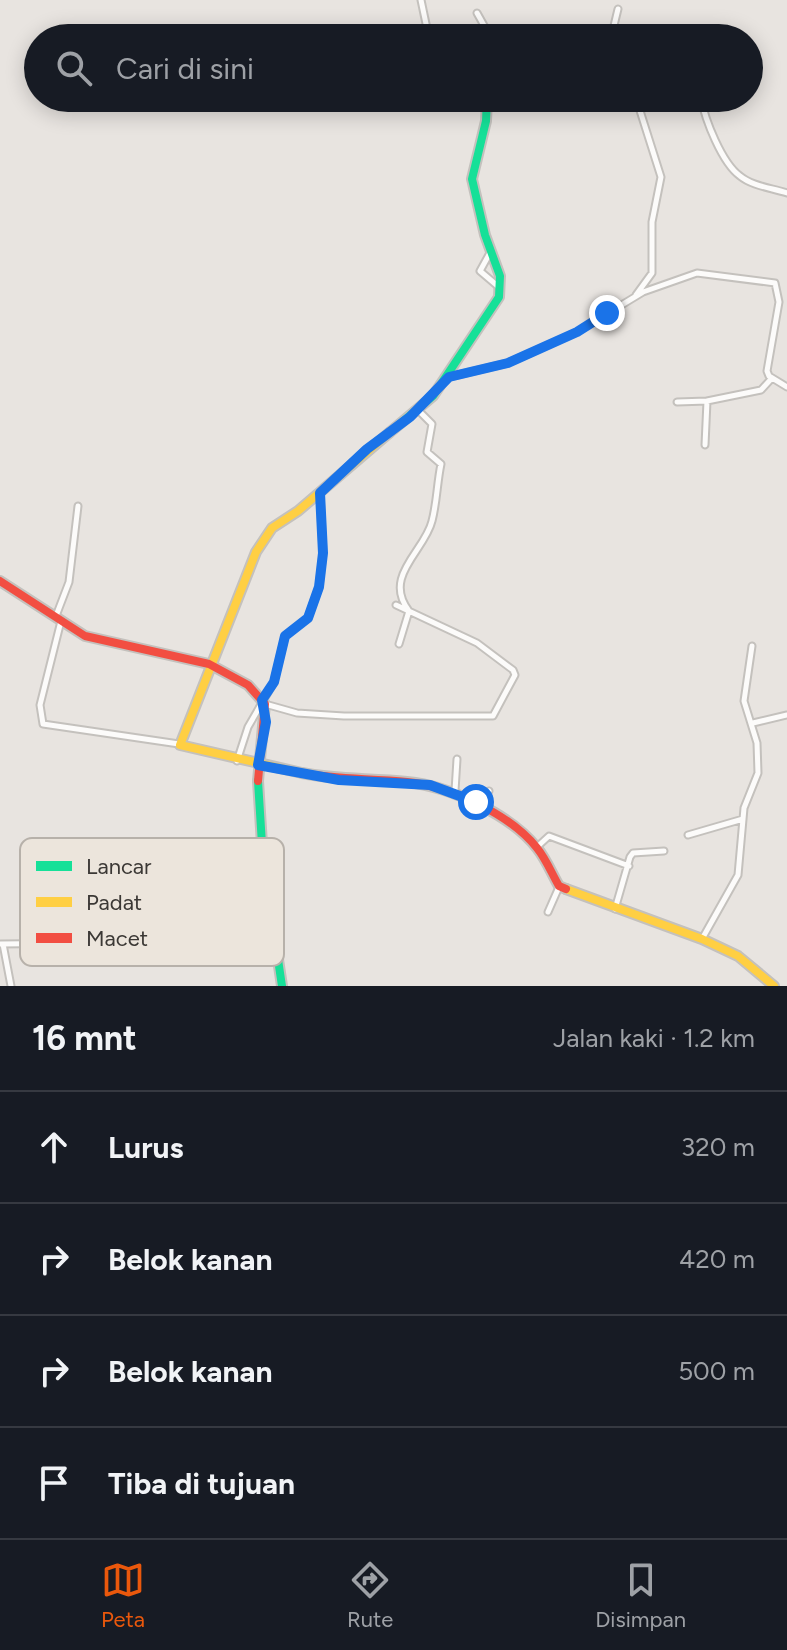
<!DOCTYPE html>
<html lang="id">
<meta charset="utf-8">
<style>
body{margin:0;font-family:Figtree,sans-serif;background:#242831;color:#f1f3f6}
.stop{position:absolute;width:24px;height:24px;margin:-18px;border:6px solid #1a73e8;border-radius:50%;background:#fff}
.stop.end{background:#1a73e8;border-color:#fff;box-shadow:0 2px 8px #0008}
.list{margin:0;padding:0;list-style:none}
h2{display:flex;justify-content:space-between;align-items:center;height:104px;margin:0;padding:0 32px;font-size:34px}
h2 small{font-size:26px;font-weight:400;color:#9ea1a6}
.list li{display:grid;grid-template-columns:52px 1fr auto;gap:24px;align-items:center;box-sizing:border-box;height:112px;padding:0 32px;border-top:2px solid #363941}
.list b{display:block;font-size:30px;white-space:nowrap}
.list em{font-size:26px;font-style:normal;color:#9ea1a6}
.icon{flex:none;width:44px;height:44px;fill:none;stroke:currentColor;stroke-width:2;stroke-linecap:round;stroke-linejoin:round}
.map{position:relative;flex:none;width:787px;height:986px;overflow:hidden}
.search{position:absolute;background:#171b24;box-shadow:0 4px 20px #0003;left:24px;right:24px;top:24px;height:88px;display:flex;align-items:center;gap:20px;box-sizing:border-box;padding:0 28px;border-radius:44px;color:#9ea1a6;font-size:30px}
.sheet{height:552px;background:#171b24}
nav{display:flex;justify-content:space-around;align-items:center;box-sizing:border-box;height:112px;border-top:2px solid #363941;background:#171b24;font-size:22px;color:#9ea1a6}
nav a{display:grid;justify-items:center;gap:4px}
nav .on{color:#ea580c}
.map>svg:first-child{display:block}
.lines{fill:none;stroke-linecap:round;stroke-linejoin:round}
.street-casing{stroke:#c4c1bd;stroke-width:9}
.fast-casing{stroke:#c4c1bd;stroke-width:12}
.slow-casing{stroke:#c4c1bd;stroke-width:12}
.jam-casing{stroke:#c4c1bd;stroke-width:12}
.street{stroke:#fcfbfa;stroke-width:5}
.fast{stroke:#16e098;stroke-width:8}
.slow{stroke:#ffcf43;stroke-width:8}
.jam{stroke:#f24e42;stroke-width:8}
.route{stroke:#1a73e8;stroke-width:10}
.key{fill:#ece5dc;stroke:#b7b1aa;stroke-width:2}
.key-label{font-size:22px;fill:#3b3835}
</style>
<div class="map">
<svg width="787" height="986" viewBox="0 0 787 986">
<rect width="100%" height="100%" fill="#e8e4e0"/>
<g class="lines">
<defs>
<path id="street" d="M421 0 429 38
M477 13 491 38
M611 38 618 9
M636 98 661 177 652 222V273L636 295
M701 98C705 120 722 163 740 176 752 186 772 188 787 193
M491 251 480 271 500 288
M449 377 508 363 577 332 643 292 697 273 775 283 779 302 767 371 769 376 787 387
M677 402 707 401
M705 445 707 401 761 390 772 378
M56 616 69 582 78 506
M61 621 40 705 43 724 179 744
M399 644 409 611C382 576 425 551 432 521 437 502 437 483 441 464L427 452 432 424 418 410
M265 704 297 713 344 716H493L515 675 513 670 477 643 396 605
M753 723 787 715
M237 761 248 727 274 682 285 636 308 618 319 587 323 553 320 493
M455 791 457 759
M477 801 489 791
M688 835 743 819
M537 847 549 836 629 866
M615 909 630 857 633 853 664 851
M548 912 559 887
M702 939 738 875 744 808 758 773 757 743 744 701 752 646
M0 944 273 941
M3 944 11 986"/>
<path id="fast" d="M389 433 433 396 499 297 500 276 485 235 472 179 486 121 487 98
M258 781 263 860 282 986"/>
<path id="slow" d="M302 773 180 745 256 552 272 528 298 511 389 433
M566 889 702 939 738 956 774 986"/>
<path id="jam" d="M0 581 85 636 209 664 248 685 265 704 258 781
M302 773C337 780 371 778 407 782 449 786 510 814 537 848 546 859 552 874 559 886L566 889"/>
</defs>
<use href="#street" class="street-casing"/>
<use href="#fast" class="fast-casing"/>
<use href="#slow" class="slow-casing"/>
<use href="#jam" class="jam-casing"/>
<use href="#street" class="street"/>
<use href="#fast" class="fast"/>
<use href="#slow" class="slow"/>
<use href="#jam" class="jam"/>
</g>
<g class="lines">
<path class="route" d="M476 802 430 785 339 780 258 765 266 722 262 700 274 682 285 636 308 618 319 587 323 553 320 493 367 449 410 417 449 377 508 363 577 332 607 313"/>
</g>
<rect x="20" y="838" width="264" height="128" rx="12" class="key"/>
<rect x="36" y="861" width="36" height="10" fill="#16e098"/>
<rect x="36" y="897" width="36" height="10" fill="#ffcf43"/>
<rect x="36" y="933" width="36" height="10" fill="#f24e42"/>
<g class="key-label">
<text x="86" y="874">Lancar</text>
<text x="86" y="910">Padat</text>
<text x="86" y="946">Macet</text>
</g>
</svg>
<div class="stop" style="left:476px;top:802px"></div>
<div class="stop end" style="left:607px;top:313px"></div>
<div class="search"><svg class="icon" aria-label="search" viewBox="0 0 24 24"><circle cx="10" cy="10" r="6"/><path d="M15 15l6 6"/></svg>Cari di sini</div>
</div>
<section class="sheet">
<h2>16 mnt<small>Jalan kaki · 1.2 km</small></h2>
<ul class="list">
<li><svg class="icon" aria-label="ahead" viewBox="0 0 24 24"><path d="M12 20V5M6 11l6-6 6 6"/></svg><div><b>Lurus</b></div><em>320 m</em></li>
<li><svg class="icon" aria-label="right" viewBox="0 0 24 24"><path d="M7 20v-9h11M14 6l5 5-5 5"/></svg><div><b>Belok kanan</b></div><em>420 m</em></li>
<li><svg class="icon" aria-label="right" viewBox="0 0 24 24"><path d="M7 20v-9h11M14 6l5 5-5 5"/></svg><div><b>Belok kanan</b></div><em>500 m</em></li>
<li><svg class="icon" aria-label="arrive" viewBox="0 0 24 24"><path d="M6 21V4h12l-3 4 3 4H6"/></svg><div><b>Tiba di tujuan</b></div></li>
</ul>
</section>
<nav>
<a class="on"><svg class="icon" aria-label="map" viewBox="0 0 24 24"><path d="M3 6l6-2 6 2 6-2v14l-6 2-6-2-6 2zM9 4v14M15 6v14"/></svg>Peta</a>
<a><svg class="icon" aria-label="directions" viewBox="0 0 24 24"><path d="M12 3l9 9-9 9-9-9zM9 14v-3h6M13 9l2 2-2 2"/></svg>Rute</a>
<a><svg class="icon" aria-label="saved" viewBox="0 0 24 24"><path d="M7 4h10v16l-5-4-5 4z"/></svg>Disimpan</a>
</nav>
